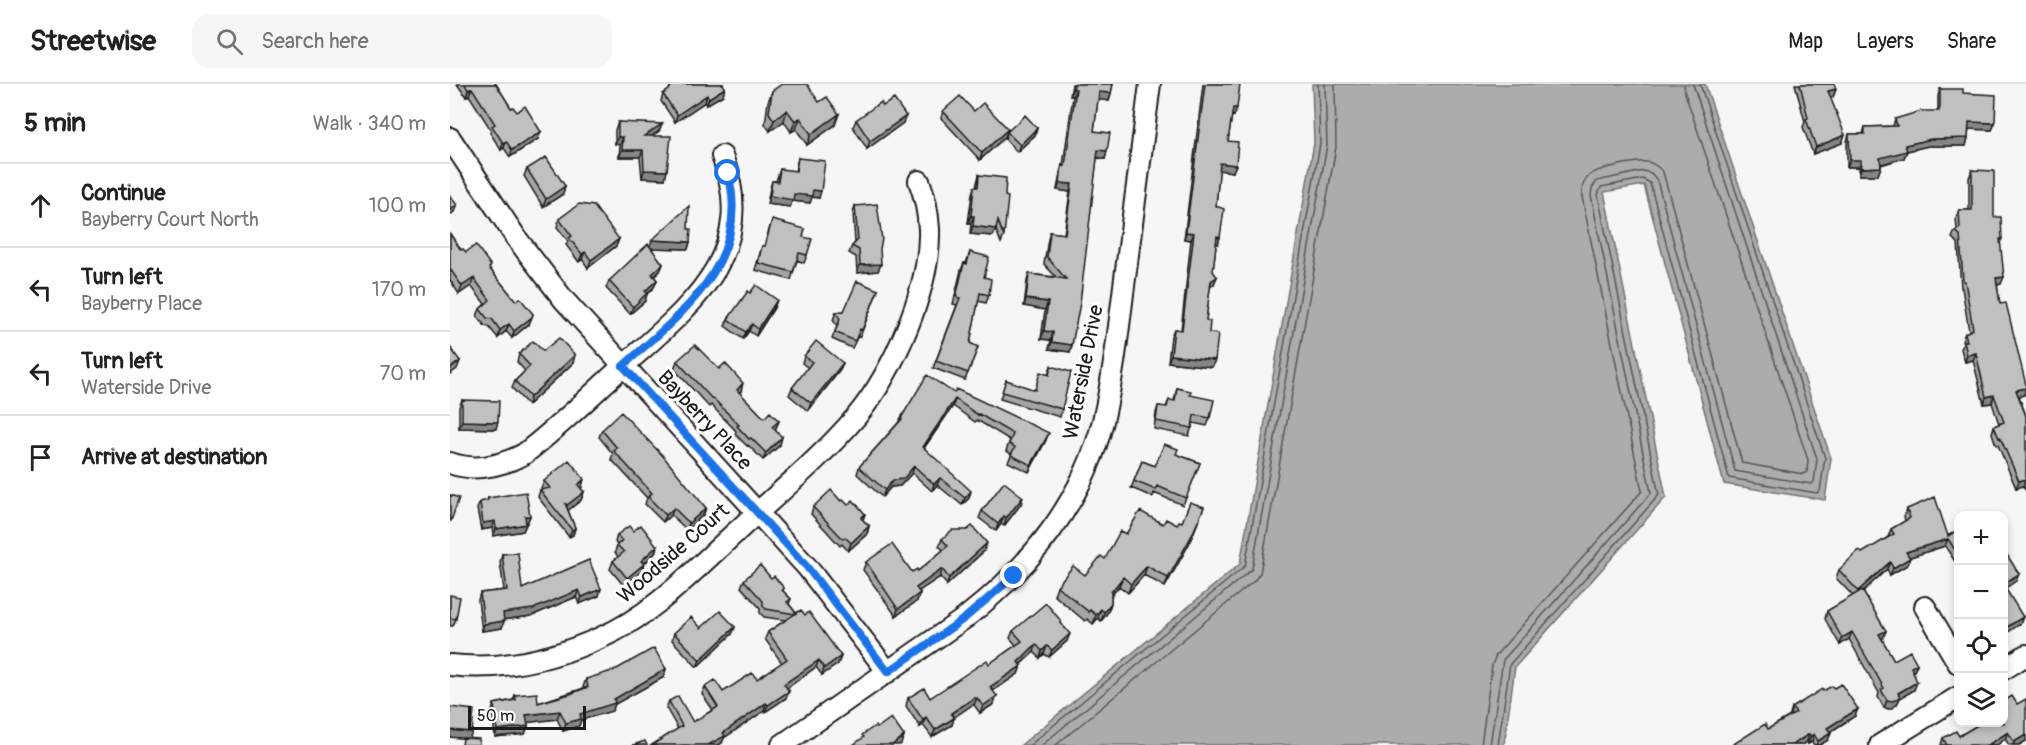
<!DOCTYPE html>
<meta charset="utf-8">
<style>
body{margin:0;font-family:Pangolin,sans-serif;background:#f6f6f6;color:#202124}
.controls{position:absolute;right:18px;bottom:18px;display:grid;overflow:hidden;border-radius:12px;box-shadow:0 3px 9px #0003}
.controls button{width:54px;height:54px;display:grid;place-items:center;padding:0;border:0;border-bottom:2px solid #e0e0e0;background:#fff;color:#202124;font:30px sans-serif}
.scale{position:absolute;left:18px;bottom:15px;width:118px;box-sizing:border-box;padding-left:6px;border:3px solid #1c1c1c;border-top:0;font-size:16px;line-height:21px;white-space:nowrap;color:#1c1c1c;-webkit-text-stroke:4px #fff;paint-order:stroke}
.stop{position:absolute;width:18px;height:18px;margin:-14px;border:4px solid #1a73e8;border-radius:50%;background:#fff}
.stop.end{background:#1a73e8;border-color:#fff;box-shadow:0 2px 6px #0008}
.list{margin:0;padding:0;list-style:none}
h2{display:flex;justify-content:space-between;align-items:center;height:78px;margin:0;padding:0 24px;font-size:26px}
h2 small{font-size:20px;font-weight:400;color:#757577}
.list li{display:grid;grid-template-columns:39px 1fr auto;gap:18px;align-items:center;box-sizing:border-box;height:84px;padding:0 24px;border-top:2px solid #e0e0e0}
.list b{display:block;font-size:22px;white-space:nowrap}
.list p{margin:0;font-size:20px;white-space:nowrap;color:#757577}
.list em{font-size:20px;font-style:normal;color:#757577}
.icon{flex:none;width:33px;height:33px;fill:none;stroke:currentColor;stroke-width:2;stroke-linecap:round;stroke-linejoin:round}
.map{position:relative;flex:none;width:1576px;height:661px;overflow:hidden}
header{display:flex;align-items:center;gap:36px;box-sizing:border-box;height:84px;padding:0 30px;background:#fff;border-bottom:2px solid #e0e0e0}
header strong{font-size:28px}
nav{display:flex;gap:33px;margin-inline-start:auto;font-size:21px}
.search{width:420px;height:54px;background:#f6f6f6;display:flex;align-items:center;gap:15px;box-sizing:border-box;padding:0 21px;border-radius:18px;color:#757577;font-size:22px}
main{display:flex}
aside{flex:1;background:#fff}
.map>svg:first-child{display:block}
.water{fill:#acacac;stroke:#727272;stroke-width:1.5}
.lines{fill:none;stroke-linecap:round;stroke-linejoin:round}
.shore{stroke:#565656;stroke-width:1.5}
.minor-casing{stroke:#1c1c1c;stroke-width:24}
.minor{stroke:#fff;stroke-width:20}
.wall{fill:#a5a5a5;stroke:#1c1c1c;stroke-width:1.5}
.shaded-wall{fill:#868686;stroke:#1c1c1c;stroke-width:1.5}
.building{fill:#c0c0c0;stroke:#1c1c1c;stroke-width:1.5}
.route{stroke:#1a73e8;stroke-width:8}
.labels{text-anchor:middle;stroke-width:6;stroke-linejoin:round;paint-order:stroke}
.street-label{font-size:21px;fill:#1c1c1c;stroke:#fff}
</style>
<header>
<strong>Streetwise</strong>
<div class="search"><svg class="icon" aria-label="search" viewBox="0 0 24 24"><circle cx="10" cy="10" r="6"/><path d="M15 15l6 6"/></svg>Search here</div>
<nav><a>Map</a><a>Layers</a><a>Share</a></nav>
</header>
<main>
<aside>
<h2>5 min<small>Walk · 340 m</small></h2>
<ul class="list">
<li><svg class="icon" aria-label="ahead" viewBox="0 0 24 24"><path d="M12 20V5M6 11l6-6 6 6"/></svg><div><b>Continue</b><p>Bayberry Court North</p></div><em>100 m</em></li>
<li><svg class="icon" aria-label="left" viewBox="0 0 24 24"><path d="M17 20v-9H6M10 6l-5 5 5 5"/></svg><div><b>Turn left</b><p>Bayberry Place</p></div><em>170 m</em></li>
<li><svg class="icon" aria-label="left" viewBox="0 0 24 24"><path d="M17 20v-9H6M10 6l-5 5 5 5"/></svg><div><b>Turn left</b><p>Waterside Drive</p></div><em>70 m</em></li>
<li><svg class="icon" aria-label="arrive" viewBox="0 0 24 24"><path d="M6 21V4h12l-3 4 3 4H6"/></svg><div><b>Arrive at destination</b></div></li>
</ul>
</aside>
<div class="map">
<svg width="1576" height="661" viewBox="0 0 1576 661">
<rect width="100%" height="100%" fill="#f6f6f6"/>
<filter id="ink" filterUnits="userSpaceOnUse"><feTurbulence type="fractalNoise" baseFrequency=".0167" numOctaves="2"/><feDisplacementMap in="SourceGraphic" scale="12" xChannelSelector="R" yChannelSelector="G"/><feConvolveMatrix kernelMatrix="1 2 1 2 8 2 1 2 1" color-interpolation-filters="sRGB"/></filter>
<g filter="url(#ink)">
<path class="water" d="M862 0H1255L1381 374 1375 416 1274 400 1194 101 1154 108 1216 413 1065 583 1054 661H571L790 480 864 59Z"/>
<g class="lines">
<path class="shore" d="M580 661 795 482 870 60 868 0
M592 661 802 485 877 61 875 0
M606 661 804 497 810 489 886 63 885 0
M1031 661 1042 581 1046 571 1192 407 1132 113C1131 104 1133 97 1140 91 1148 84 1186 77 1197 78 1204 79 1208 83 1213 88L1292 379 1353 390 1357 388 1358 376 1235 9 1234 0
M1040 661 1053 576 1201 409 1141 111 1142 104 1147 97 1193 87 1201 89 1207 96 1285 387 1361 400 1364 398 1367 375 1243 0
M1048 661 1060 580 1209 411 1148 111 1151 103 1193 95 1200 99 1279 394 1367 409 1370 407 1375 374 1250 0"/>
<defs>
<path id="minor" d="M0 54 67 155 114 216 357 483 438 588
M0 379C25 388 51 382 74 370 108 344 138 314 170 285 236 225 311 172 272 72
M1475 523 1508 579
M0 581C52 587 103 575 150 554 203 531 243 487 285 449 326 411 370 375 406 333 443 289 481 203 479 145 478 128 475 112 469 97
M1554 585 1576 571
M332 661 515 534C579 484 633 418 653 337 664 290 669 241 675 194 683 129 692 65 700 0
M1430 661 1508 613"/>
</defs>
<use href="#minor" class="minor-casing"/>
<use href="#minor" class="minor"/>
</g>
<path class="wall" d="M7 0H46L61 24 88 55 60 73 54 64 51 66 40 49 41 46 19 11 16 13Z
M218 0H273V11L256 21 255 18 225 38 211 17 213 10 219 6 220 3Z
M622 0H663L661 9 659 17 648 15 644 47 657 67 655 75 647 74 622 261 620 268 599 265 601 256 591 255 595 226 574 222 577 197 579 190 606 193 594 180 598 155 600 148 614 150 620 108 607 106 610 89 612 81H613L623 12H620Z
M753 0H790L784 32 782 31 778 57 783 88 769 86 766 122 770 153 768 160H766L763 187 764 200 760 203 756 236 759 249 762 283 718 278 721 252 724 245 731 246 741 156 734 155Z
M1345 0H1384L1386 5 1383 13H1380L1392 59 1363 70 1353 43 1355 38Z
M1490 5 1513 9 1545 39 1542 46 1519 45 1516 62H1478L1457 67 1454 74 1431 81 1428 91H1409V83H1397V57L1399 50H1413L1415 43 1443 42 1445 35 1488 27V12Z
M322 7 385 41 357 61 346 45 341 48 334 37 320 47 315 40 318 18Z
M433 22 453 39 417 65 403 43 406 36Z
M493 27H524L555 53 530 76 491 34Z
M168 38 209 47 202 52 215 95 192 94 190 73H169L170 61 165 60V46Z
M587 44 585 51 567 68 555 55 557 48Z
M348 74 369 114 362 113 360 119 342 117 340 123 317 120 320 104 322 97H326L330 85 345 87Z
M77 85 115 102 113 110 93 123 74 92Z
M1522 86 1544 133 1552 155 1550 159 1551 200 1547 201 1550 220 1576 301V305L1574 311 1569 312 1576 332V407L1573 402 1566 404 1548 361H1546L1542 349 1544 342 1549 340 1542 319 1534 320 1523 276 1515 278 1511 265 1513 260 1512 256 1515 249 1519 247 1512 204H1511L1508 159 1502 154 1505 147 1507 146 1506 134 1509 126H1519V94Z
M529 91 554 152 551 159 546 146 543 152 520 150 521 139H518L522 110 524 103H526Z
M405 122 431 180 428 187 407 189 406 173 399 169 402 162 405 159 403 129Z
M109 135 169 155 166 162 138 184 132 175 129 178 116 161 118 157 107 143Z
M322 136 353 153 357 171 354 179 347 176 341 196 305 186 310 169 312 162H314Z
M238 145 240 158 238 165 201 164 213 180 210 187 204 193 207 196 204 203 197 210 195 217 180 230 156 204 159 197 200 162Z
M0 150 11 166 16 168 40 185 66 217 83 230 79 240 62 254 56 247 48 254 39 243 35 242 27 232 30 225 35 220 21 202 9 210 0 196Z
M520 168 534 193 539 211 536 219 528 217 520 259 528 263 515 296 483 284 507 221 503 220 511 186 514 179H516Z
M428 206 410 253 408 252 402 264 382 255 387 242 383 236 386 228 394 227Z
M300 209 327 216 324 224 306 252 299 247 293 255 275 242 278 235Z
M69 270 123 279 78 321 62 304 65 297 75 287 67 278Z
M354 272 393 279 390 286 358 327 339 311 342 304 358 284 352 279Z
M227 277 291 307 289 308 314 334 329 337 325 345 330 361 313 376 298 361 297 362 285 350 286 347 261 321 259 323 224 285Z
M601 282 612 325 610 333 550 315 556 296 584 306 598 291Z
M727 304 740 311 760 334 757 342 743 339 739 352 704 345 706 329 708 322 716 323 719 316 724 317Z
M504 309 596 356 579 388 558 378 562 370 556 367 560 356 527 336 525 338 503 322 474 364 519 414 512 421 487 401 482 407 462 389 450 402 441 403 432 413 407 390 409 383 448 339 451 334Z
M12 316 46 345 9 344V323Z
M152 346 256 424 253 431 237 446 221 431 213 438 195 420 197 414 161 375 163 370 149 353Z
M726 370 750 379 733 421 704 409 703 413 681 404 692 377 705 382Z
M94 397 132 403 130 404 134 408 131 416 118 426 125 444 123 451 119 453 88 413 90 406H92L91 404Z
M38 414 80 432 73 447 43 452 42 444 31 446 27 425 30 418 37 417Z
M391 417 415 430 413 436 419 442 417 450 398 467 392 460 390 462 361 430 363 423Z
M571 420 554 442 551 440 546 447 529 434 532 427Z
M1457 425 1498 452 1509 445V477L1506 479 1495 462 1460 473 1457 481 1440 491 1437 485 1413 507 1433 554 1432 555 1444 576 1467 580 1464 587 1463 588 1464 606 1450 614 1447 620 1440 625 1434 624 1428 613 1429 609 1399 555 1390 561 1375 535 1377 527 1403 512 1386 494 1389 486 1438 453 1441 445 1455 437 1454 432Z
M750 433 739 460 715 503 694 491 678 509 669 502 661 512V519L658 528 651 537 648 534 643 540 637 535 635 537 604 511 607 502 635 491 655 475 676 450 713 440 727 441Z
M183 447 207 462 205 469 194 480 191 488 174 502 160 485 163 477 168 473 165 468 167 461 165 458 167 451Z
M492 455 534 467 497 501 490 493 468 507 470 509 467 517 446 532 413 486 416 478 462 488 468 487 493 466 489 462Z
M52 470 72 505 139 476 149 512 129 520 126 513 81 532 54 536 52 544 32 547 28 516 30 509 54 506 50 478Z
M321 494 334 504 333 507 341 515 339 520 346 529 391 572 388 580 372 591 366 583 337 604 339 607 336 614 315 628 314 627 274 654 272 659 268 661H202L228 645 216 624 219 617 243 638 263 626 252 610 255 603 273 608 307 595 332 579 315 555 318 548 335 536 314 533 310 529V524L291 503 294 496Z
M0 511 6 535 3 542H0Z
M611 537V538L617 557 599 573 594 570 590 574 584 568 570 581 571 582 568 590 543 607 544 620 530 629 524 621H522L504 633 502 641 482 653 473 641 470 643 456 622 458 614H480L539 580 566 561 560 554 563 547Z
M285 543 282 550 247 583 222 556 224 549 251 544Z
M214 593 165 620 162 627 131 636 129 642 113 647 107 635 77 638 78 642 75 650 45 653 42 627 44 620 63 616 65 611 88 619 134 604 133 603 136 595Z
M1373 607 1405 632 1380 648 1381 649 1378 656 1370 661H1364L1362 658 1358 660 1357 658 1351 661H1282L1318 645 1340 632V631L1342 624Z
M1526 639H1554L1576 657 1569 661H1559L1555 655 1547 661H1491L1493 654 1509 652 1526 642 1525 641Z"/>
<path class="shaded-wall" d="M22 4 19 11 16 13 18 6Z
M275 4 273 11 256 21 259 14Z
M623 4 626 5 623 12H620Z
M1386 5 1383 13 1375 15 1378 7Z
M649 8 661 9 659 17 646 15Z
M257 11 255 18 225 38 227 31Z
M783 24H787L784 32 780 31Z
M337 26 334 37 320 47 324 36Z
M389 30 385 41 357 61 361 50Z
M456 32 453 39 417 65 420 57Z
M350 34 346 45 341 48 345 37Z
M1519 38 1545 39 1542 46 1516 45Z
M212 40 209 47 191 59 194 52Z
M587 44 585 51 567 68 570 61Z
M558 45 555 53 530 76 532 69Z
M91 48 88 55 60 73 62 66Z
M1395 51 1392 59 1363 70 1366 63Z
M168 53H173L170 61 165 60Z
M1518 54 1516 62H1478L1457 67 1454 74 1428 81 1430 74 1455 61 1481 55Z
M56 57 54 64 51 66 53 59Z
M172 66H193L190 73H169Z
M648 66 657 67 655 75 646 73Z
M1400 76H1411L1409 83H1397Z
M770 79 786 81 783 88 767 86Z
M1431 83 1428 91H1409L1411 84Z
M194 86 217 87 215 95 192 94Z
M610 99 622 100 620 108 607 106Z
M115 102 113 110 93 123 96 115Z
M363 106 371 107 369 114 362 113 360 119 342 117 340 123 317 120 320 112 344 110Z
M7 121 4 128 0 131V126Z
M521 132H524L521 139H518Z
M523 142 546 145 543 152 520 150Z
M736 148 744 149 741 156 734 155Z
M767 152 770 153 768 160H765Z
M169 155 166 162 138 184 141 176Z
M202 156 240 158 238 165 199 164Z
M135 168 132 175 129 178 132 170Z
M213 180 210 187 199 197 202 190Z
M431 180 428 187 407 189 410 181Z
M767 193 764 200 758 205 761 197Z
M1554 193 1551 200 1543 201 1546 194Z
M24 194 21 202 9 210 12 202Z
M207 196 204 203 197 210 195 217 180 230 183 223 195 207Z
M576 215 598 218 595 226 574 222Z
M327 216 324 224 306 252 308 245Z
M82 233 79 240 62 254 64 247Z
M59 240 56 247 48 254 50 246Z
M302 240 299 247 293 255 296 248Z
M594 247 603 248 601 256 591 255Z
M602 258 622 261 620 268 599 265Z
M1526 269 1523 276 1515 278 1517 271Z
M125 271 123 279 78 321 80 313Z
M721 271 765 276 762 283 718 278Z
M10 277 7 285 0 290V284Z
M393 279 390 286 358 327 361 319Z
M293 299 291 307 284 313 287 306Z
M1576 304 1574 311 1564 313 1566 306Z
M1544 311 1542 319 1534 320 1536 313Z
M505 315 503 322 470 370 473 363Z
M12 337 48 338 46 345 9 344Z
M329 337 326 344 320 350 322 343Z
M599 349 596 356 579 388 581 381Z
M332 353 330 361 313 376 316 369Z
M464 382 462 389 450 402 441 403 432 413 435 406 443 396Z
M490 394 487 401 482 407 484 400Z
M134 395 132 403 125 408 128 401Z
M1576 395 1573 402 1566 404 1569 397Z
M521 407 519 414 512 421 515 414Z
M134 408 131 416 115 429 117 421Z
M573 413 571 420 554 442 556 434Z
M754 423 739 460 715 503 718 494Z
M224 424 221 431 213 438 216 431Z
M256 424 253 431 237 446 239 439Z
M75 432H80L77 439 73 440Z
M554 432 551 440 546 447 548 440Z
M45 437 42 444 31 446 33 439Z
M76 440 73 447 43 452 46 445Z
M419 442 417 450 398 467 401 459Z
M125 444 123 451 119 453 122 446Z
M1498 455 1495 462 1454 475 1456 468Z
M537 459 534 467 497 501 499 494Z
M207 462 205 469 189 484 191 477Z
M1460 474 1457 481 1440 491 1443 484Z
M1440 478 1437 485 1406 514 1408 507Z
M194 480 191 488 174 502 177 494Z
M697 482 694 491 678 509 681 500Z
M492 485 490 493 463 511 466 504Z
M1569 490 1566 497 1554 505V499Z
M673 493 669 502 657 517 661 508Z
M151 505 149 512 129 520 132 513Z
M129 506 126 513 81 532 51 536 53 529Z
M470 509 467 517 446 532 448 525Z
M661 519 658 528 651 537 654 528Z
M651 525 648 534 643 540 646 531Z
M1573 533 1570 540 1554 551V545Z
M54 537 52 544 32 547 34 540Z
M285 543 282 550 247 583 250 576Z
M1436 547 1433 554 1426 558 1429 550Z
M1402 548 1399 555 1390 561 1392 554Z
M620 550 617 557 599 573 602 566Z
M586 560 584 568 565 585 568 578Z
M597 562 594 570 590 574 592 567Z
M391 572 388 580 372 591 374 584Z
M369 576 366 583 332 608 334 600Z
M1467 580 1464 587 1458 591 1461 583Z
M571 582 568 590 538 610 540 603Z
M216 585 214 593 165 620 162 627 131 636 129 642 113 647 116 639 130 630 164 615Z
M1467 598 1464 606 1450 614 1447 620 1440 625 1434 624 1437 616Z
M339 607 336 614 315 628 318 621Z
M547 612 544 620 530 629 533 622Z
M524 614H527L524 621H522L499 637 501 629Z
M316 619 314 627 274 654 272 659 268 661H258L273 649Z
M1408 625 1405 632 1375 651 1377 644Z
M110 627 107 635 74 639 76 631Z
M476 633 473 641 470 643 473 636Z
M504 634 502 641 482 653 485 646Z
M78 642 75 650 45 653 47 646Z
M0 646 22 648 19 655 0 653Z
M1558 648 1555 655 1547 661H1538Z
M1381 649 1378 656 1370 661H1366L1368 657Z
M1359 650 1357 658 1351 661H1342Z
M1364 650 1362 658 1358 660 1361 652Z
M1576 651V657L1569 661H1563L1564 658Z
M454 652 451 660 450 661H442Z"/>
<path class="building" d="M15 0H46L61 24 63 23 67 28 75 22 91 48 62 66 56 57 53 59 42 42 45 40 22 4 18 6Z
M222 0H273L275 4 259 14 257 11 227 31 213 10 219 6Z
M332 0H357L369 18 377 13 389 30 361 50 350 34 345 37 337 26 324 36 319 29 322 7Z
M624 0H663L661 9 649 8 644 47 660 49 657 67 648 66 630 219 622 261 602 258 603 248 594 247 598 218 576 215 579 190 616 195 597 173 600 148 615 150 622 100 610 99 612 81 615 82 626 5 623 4Z
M755 0H790L787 24H783L778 57 788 58 786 81 770 79 766 122 774 125 773 133 770 153 767 152 763 187 767 193 761 197 756 236 760 237 759 249 768 250 765 276 721 271 724 245 732 246 744 149 736 148Z
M1350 0H1384L1386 5 1378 7 1395 51 1366 63 1356 35 1358 34Z
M1490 5H1513V9L1546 11 1545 39 1519 38 1518 54 1481 55 1455 61 1457 67 1430 74 1431 83 1411 84V76H1400L1399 50H1415V43L1447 42 1445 35 1471 27H1489V24H1490Z
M510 12 524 27 533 19 558 45 532 69 493 27Z
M444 15 456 32 420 57 406 36 431 18 433 22Z
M575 31 587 44 570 61 557 48Z
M168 38 212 40 194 52H221L217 87 194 86 193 66H172L173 53H168Z
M96 73 115 102 96 115 77 85Z
M348 74 375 77 371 107 363 106 362 112 344 110 343 116 320 112 322 97 328 98 330 85 346 87Z
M1522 86 1544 87V133H1551L1552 155H1550L1554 193 1546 194 1550 220 1556 219 1576 301V304L1566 306 1576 332V395L1569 397 1550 353 1549 354 1544 342 1554 338 1544 311 1536 313 1526 269 1517 271 1514 257H1517L1515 249 1523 245 1515 197H1513L1510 151 1505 147 1510 144 1509 126H1522Z
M529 91 556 94 555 112 558 113 554 152 548 137 546 145 523 142 524 132H521L524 103H528Z
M0 112 7 121 0 126Z
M129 120 144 122 169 155 141 176 135 168 132 170 119 154 122 152 109 135Z
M427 120 432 155 430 165 431 180 410 181 409 166 402 162 408 156 405 122Z
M239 122 238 145H241L240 158 202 156Z
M322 136 355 145 353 153 362 155 357 171 349 169 343 188 308 179 312 162H315Z
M0 150 11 166 13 165 16 168 26 161 41 182 39 184 66 217 70 214 83 230 82 233 64 247 59 240 50 246 42 235 37 234 30 225 40 216 24 194 12 202 0 185Z
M198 160 213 180 202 190 207 196 195 207 197 209 183 223 159 197Z
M520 168 539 173 534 193 541 195 539 211 530 209 520 259 528 263 518 289 486 277 510 214 506 213 514 179 517 180Z
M407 197 428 206 412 246 410 245 405 257 385 248 390 235 386 228 394 227Z
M306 201 327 216 308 245 302 240 296 248 278 235 298 207 300 209Z
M109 254 125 271 80 313 65 297 80 282 69 270 83 257 93 267Z
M366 257 393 279 361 319 342 304 362 278 354 272Z
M245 261 269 285 275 279 293 299 287 306 314 334 320 328 329 337 322 343 332 353 316 369 301 354 299 355 287 342 289 341 263 314 262 315 227 277Z
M0 263 10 277 0 284Z
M601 282 621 288 612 325 552 308 556 296 585 306 590 288 599 291Z
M477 291 504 309 506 305 599 349 581 381 561 371 565 363 559 360 563 350 529 330 528 331 505 315 473 363 521 407 515 414 490 394 484 400 464 382 453 395 443 396 435 406 409 383 452 335 451 334Z
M727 304 741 307 740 311 764 316 760 334 744 331 742 344 706 337 708 322 717 323 719 316 725 317Z
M12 316 49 317 48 338 12 337Z
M171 328 213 372 256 424 239 439 224 424 216 431 198 413 202 409 164 367 167 364 152 346Z
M714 360 728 365 726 370 750 379 736 414 707 402 706 406 684 397 692 377 705 382Z
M119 376 134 395 128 401 134 408 117 421 115 419 125 444 122 446 90 406 100 404 94 397Z
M554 398 573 413 556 434 554 432 548 440 532 427Z
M381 406 391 417 393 416 398 421 403 416 415 430 411 434 419 442 401 459 395 453 393 455 363 423Z
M76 408 80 432H75L76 440 46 445 45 437 33 439 30 418 38 416V414Z
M0 411 9 414 1 437H0Z
M1485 413 1498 452 1509 445V472L1498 455 1456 468 1460 474 1443 484 1440 478 1408 507 1389 486 1409 466 1412 469 1444 450 1441 445 1460 434 1457 425Z
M740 418 754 423 742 451 718 494 697 482 681 500 673 493 661 508V519L654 528 651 525 646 531 640 526 639 528 607 502 623 482 635 491 651 472 655 475 670 447 676 450 690 427 713 440 716 435 727 441 729 437 732 438Z
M191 441 207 462 191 477 194 480 177 494 163 477 174 468 167 461 172 457 167 451 179 442 183 447Z
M522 442 537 459 499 494 492 485 466 504 470 509 448 525 416 478 442 460 462 488 467 485 468 487 498 462 492 455 502 446H517Z
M1554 466 1569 490 1554 499Z
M68 469 72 505 139 476 151 505 132 513 129 506 83 525 53 529 54 537 34 540 30 509 57 506 52 470Z
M310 481 321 494 324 492 334 504 332 506 341 515 337 518 346 529 351 526 355 531 359 528 391 572 374 584 369 576 334 600 339 607 318 621 316 619 273 649 275 652 258 661H202L232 642 219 617 228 612 243 638 268 623 255 603 265 596 273 608 302 589 307 595 337 575 318 548 345 530 316 525 313 522V517L294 496Z
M1554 502 1573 533 1554 545Z
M1412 506 1436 547 1429 550 1444 576 1460 567 1467 580 1461 583 1467 598 1448 609 1450 613 1443 617 1437 616 1431 606 1434 604 1402 548 1392 554 1377 527Z
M0 511 10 513 6 535 0 534Z
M596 519 611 537 610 538 620 550 602 566 597 562 592 567 586 560 568 578 571 582 540 603 547 612 533 622 527 614H524L501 629 504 634 485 646 476 633 473 636 458 614 474 604 480 614 537 576 539 580 572 557 563 547Z
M270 527 285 543 250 576 224 549 241 533 251 544Z
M204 564 216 585 164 615 165 619 130 630 131 635 116 639 110 627 76 631 78 642 47 646 44 620 66 616 65 611 87 609 88 619 120 610 138 603 136 595 165 586Z
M1391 600 1408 625 1377 644 1381 649 1368 657 1364 650 1361 652 1359 650 1342 661H1282L1315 640 1318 645 1346 629 1342 624 1372 605 1373 607 1382 602 1384 604Z
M1562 612 1567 620 1576 615V651L1564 658 1558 648 1538 661H1497L1493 654 1506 647 1509 652 1531 639H1554V617Z
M0 623 24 626 22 648 0 646Z
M441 634 454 652 442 661H403L414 653 412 651 425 642 427 644Z
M13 654 29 655V661H12Z
M195 657 197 661H183Z"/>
</g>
<g class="lines" filter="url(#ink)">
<path class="route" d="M278 89C302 179 230 230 173 282L357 483 438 588 515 534 564 492"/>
</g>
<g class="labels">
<g class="street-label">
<text transform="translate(633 288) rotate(-79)" y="7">Waterside Drive</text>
<text transform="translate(255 336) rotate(47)" y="7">Bayberry Place</text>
<text transform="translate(223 469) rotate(-41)" y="7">Woodside Court</text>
</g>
</g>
</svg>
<div class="controls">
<button>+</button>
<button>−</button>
<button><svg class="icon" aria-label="locate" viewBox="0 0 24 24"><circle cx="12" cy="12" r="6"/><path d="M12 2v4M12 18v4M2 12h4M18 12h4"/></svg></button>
<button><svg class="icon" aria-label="layers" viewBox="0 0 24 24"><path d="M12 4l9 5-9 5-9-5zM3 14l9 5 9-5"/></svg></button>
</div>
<div class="scale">50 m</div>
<div class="stop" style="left:278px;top:89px"></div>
<div class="stop end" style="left:564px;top:492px"></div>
</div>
</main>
